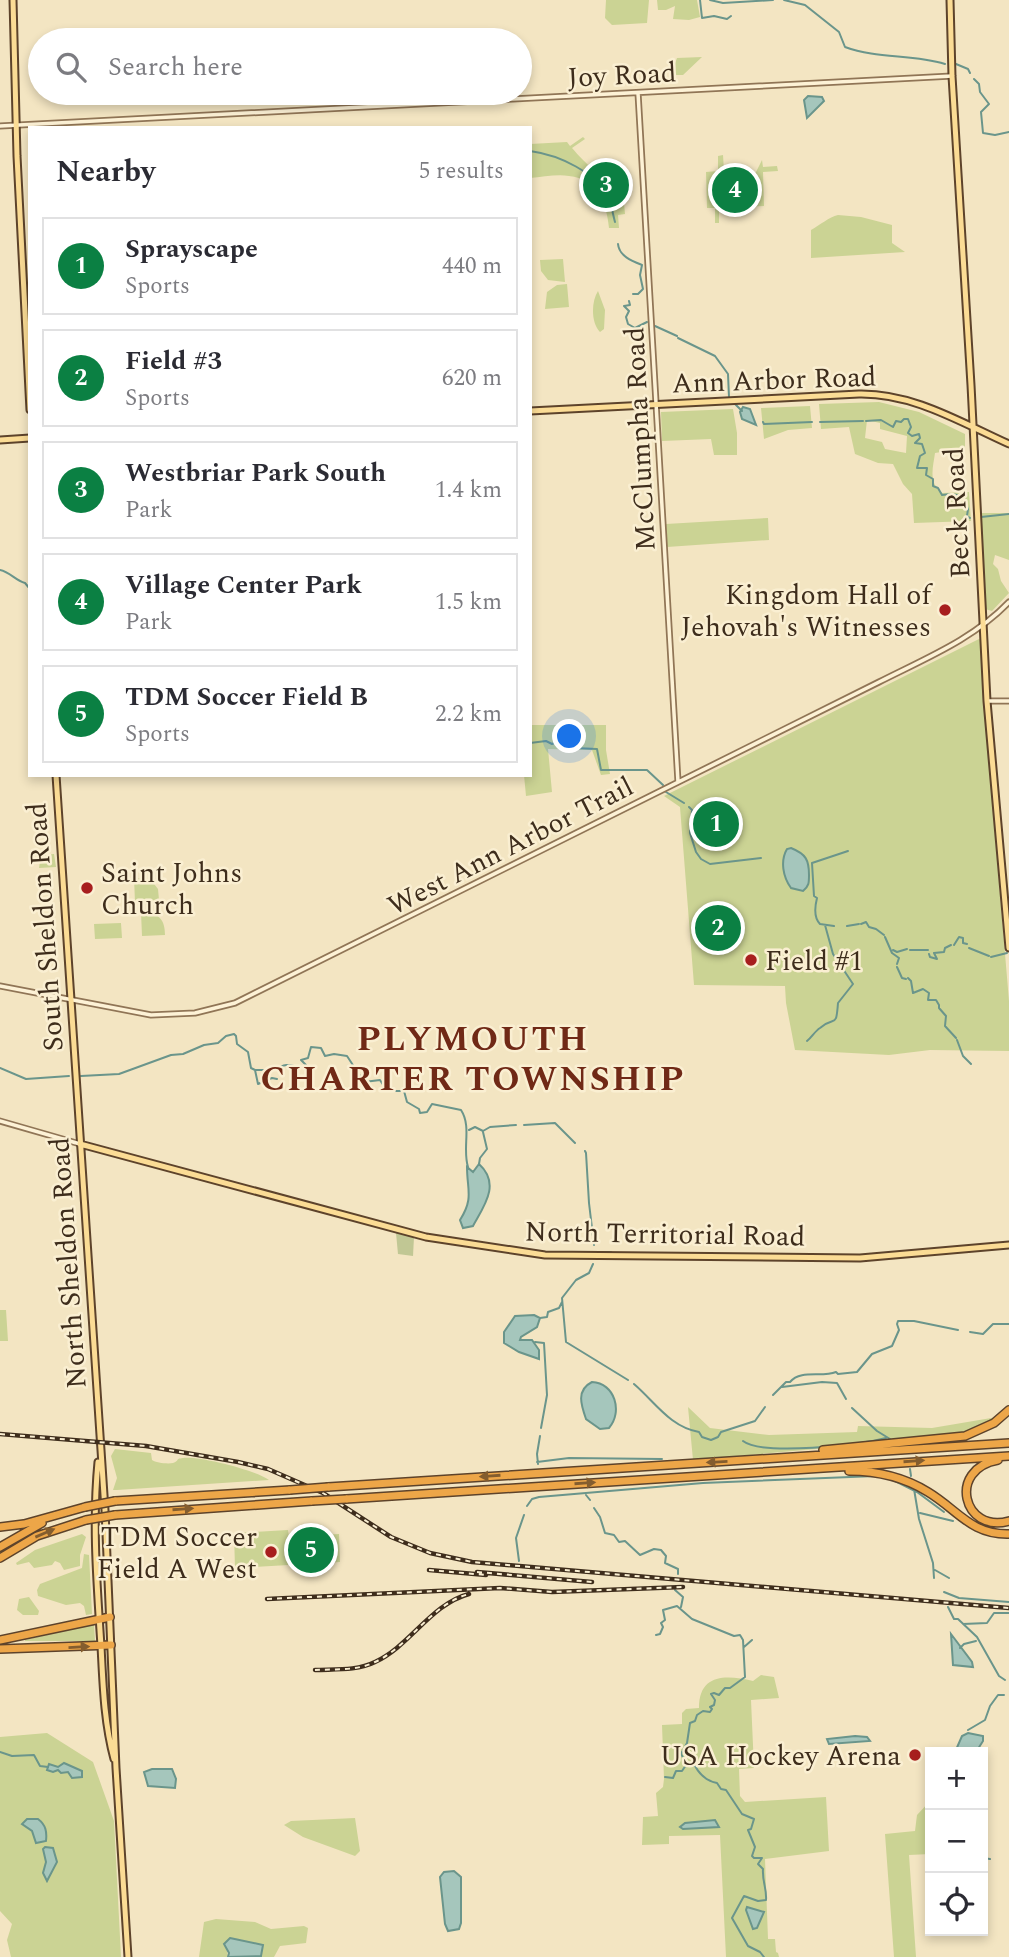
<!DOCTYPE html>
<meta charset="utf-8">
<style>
body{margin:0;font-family:Spectral,serif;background:#f7f7f7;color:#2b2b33}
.controls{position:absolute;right:21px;bottom:21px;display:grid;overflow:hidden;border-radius:0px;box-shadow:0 4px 10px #0003}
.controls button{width:63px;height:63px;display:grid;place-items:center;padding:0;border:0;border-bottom:2px solid #e1e1e2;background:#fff;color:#2b2b33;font:35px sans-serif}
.you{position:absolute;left:570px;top:737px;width:24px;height:24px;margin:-18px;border:5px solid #fff;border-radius:50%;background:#1a73e8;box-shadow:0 0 0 10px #1a73e833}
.badge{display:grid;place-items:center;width:46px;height:46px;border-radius:50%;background:#0b8043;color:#fff;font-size:23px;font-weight:700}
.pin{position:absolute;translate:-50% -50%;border:4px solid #fff;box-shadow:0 2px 7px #0006}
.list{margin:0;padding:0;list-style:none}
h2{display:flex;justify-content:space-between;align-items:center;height:91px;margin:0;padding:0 28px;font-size:30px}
h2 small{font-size:23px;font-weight:400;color:#7c7c81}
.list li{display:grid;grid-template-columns:46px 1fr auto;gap:21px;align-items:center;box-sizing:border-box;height:98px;margin:0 14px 14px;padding:0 14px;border:2px solid #e1e1e2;border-radius:0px}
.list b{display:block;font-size:26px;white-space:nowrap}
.list p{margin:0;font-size:23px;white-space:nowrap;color:#7c7c81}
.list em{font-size:23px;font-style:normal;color:#7c7c81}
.icon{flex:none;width:38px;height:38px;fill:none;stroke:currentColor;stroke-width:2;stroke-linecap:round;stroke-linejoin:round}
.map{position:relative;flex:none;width:1009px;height:1957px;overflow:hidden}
.search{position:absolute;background:#fff;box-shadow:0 4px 10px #0003;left:28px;top:28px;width:504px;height:77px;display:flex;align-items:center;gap:18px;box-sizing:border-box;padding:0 24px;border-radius:38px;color:#7c7c81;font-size:26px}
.panel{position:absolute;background:#fff;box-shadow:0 4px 10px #0003;left:28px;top:126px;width:504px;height:651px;border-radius:0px}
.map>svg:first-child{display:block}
.green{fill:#cbd394;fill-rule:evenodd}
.cemetery{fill:#c1c794}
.water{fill:#a5c6bc;stroke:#6a958b;stroke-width:2}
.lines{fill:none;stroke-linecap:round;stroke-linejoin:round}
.stream{stroke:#6a958b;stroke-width:2}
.minor-casing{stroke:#907556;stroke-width:7}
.major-casing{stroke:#5d432b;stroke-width:9}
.highway-casing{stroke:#5d432b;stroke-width:10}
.minor{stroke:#fdf2d6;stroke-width:3.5}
.major{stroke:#fbdc95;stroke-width:5}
.highway{stroke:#eda648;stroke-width:7}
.rail-casing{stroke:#3e2d1c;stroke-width:4.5}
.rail{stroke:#faefd2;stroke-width:2;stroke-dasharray:5;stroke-linecap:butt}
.highway-bridge-casing{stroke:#5d432b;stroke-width:10;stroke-linecap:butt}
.highway-bridge{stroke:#eda648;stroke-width:7}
.oneway{fill:#845d2e}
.poi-dot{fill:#a71e1e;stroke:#faefd2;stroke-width:2.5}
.labels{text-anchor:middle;stroke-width:5;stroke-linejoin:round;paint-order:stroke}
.street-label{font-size:28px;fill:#3e2d1c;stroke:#faefd2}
.poi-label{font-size:28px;fill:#3e2d1c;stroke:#faefd2;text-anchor:end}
.district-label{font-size:35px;font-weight:bold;letter-spacing:2px;fill:#702916;stroke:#faefd2}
</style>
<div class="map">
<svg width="1009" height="1957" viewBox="0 0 1009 1957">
<rect width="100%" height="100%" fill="#f3e5c2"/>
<path class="green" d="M606 0H649L647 23 612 25 605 18Z
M657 0H697L700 17 689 20 673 19 675 6 666 10H658Z
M702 57 683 75H673L672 72 677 58Z
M583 137 585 139 572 148C585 163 601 180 622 181L625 214 618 215 619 228H609C607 204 597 179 569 176 557 174 543 177 530 178V144L567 142 570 146Z
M723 155 724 171 755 174 762 160 763 167 777 166 778 171 763 172 764 206 719 208V223H715V208H707L706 172 718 171V156Z
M838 215 861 217 892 225V243L905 252 811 258V230C820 225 829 217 838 215Z
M563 259 565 282 548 280 541 271 540 260Z
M567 284 569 307 545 309 547 292 557 285Z
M598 291 605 310 604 329 600 332C591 323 591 302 598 291Z
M879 402 919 412 965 434V448L935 453C933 468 928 482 942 493L969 492 971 521 914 523 912 494 903 484 893 464 878 463 855 454 849 427 821 429 819 404ZM867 420 880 423V429L907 436 906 453 885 449 882 442 865 438Z
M810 406 812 428 788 430 764 439 761 408Z
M733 409 737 433V455H714L711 439 662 441 661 412Z
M980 513H1009V560L995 555 993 564 998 569 1001 581 1009 593 992 611 985 609Z
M768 518 769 540 667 547 666 524Z
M981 638 984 704 1009 1001V1051L930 1050 889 1055 795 1050 786 1003 785 986 694 985 680 807 664 796Z
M530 725H606V750L610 774 601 775 592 750 548 749 552 792 526 796 524 775H530Z
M54 854 56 867 39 868 41 855Z
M134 878 151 880 158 889 159 900 135 902Z
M146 912C160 914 165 921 165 935L142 936 141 912Z
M121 923 122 938 95 939 94 924Z
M0 1310H6L8 1341H0Z
M688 1407 710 1428 769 1435 857 1432 858 1426 932 1428 1003 1416 977 1432 839 1447 693 1460Z
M115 1449 151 1453 152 1460C156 1463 168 1464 173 1463 181 1460 174 1459 183 1458 199 1456 255 1470 269 1480L117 1490H113L117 1478 111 1456Z
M288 1530 289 1537 339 1534 340 1562 235 1568 234 1533Z
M82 1534 86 1537 80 1555V1566L64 1570 60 1563 55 1561 52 1565 34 1568 29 1562 17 1565 16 1563 35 1550Z
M84 1554 89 1555 92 1614 86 1615 84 1606 80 1603 66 1605 38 1596 37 1590 40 1584 82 1568Z
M29 1597 39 1611 38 1615H23L17 1610 19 1599Z
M94 1624 95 1641H25V1640Z
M761 1675 774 1677 779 1698 751 1700 754 1768 739 1769 740 1796 745 1802 826 1797 829 1851 765 1859 768 1939H775L776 1952 778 1953 779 1957H726L720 1835 669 1836V1844L642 1845 643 1817 658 1816 656 1793 663 1787 664 1779 662 1725 682 1724V1713L686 1709 699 1708C699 1673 727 1675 753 1681Z
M47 1733 93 1762 114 1821 121 1957H11L7 1940 12 1924 0 1911V1737Z
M930 1801V1854L909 1855 916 1957H894L885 1834 915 1831 917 1815Z
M355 1818 360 1851 355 1856 303 1837 284 1825 291 1821Z
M216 1919 255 1922 271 1929 304 1926 308 1928 306 1943 280 1946 274 1957H260L230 1938 226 1946 228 1957H199L204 1922Z"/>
<path class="cemetery" d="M396 1233 414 1237 413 1256 398 1254Z"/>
<path class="water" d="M808 96 822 97 824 101 807 118 804 100Z
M743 407 750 409 756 425 742 419 740 412Z
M791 848C806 854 809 860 809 875 809 883 809 886 803 891L791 888C783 877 780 861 787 849Z
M479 1164C501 1184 484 1206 473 1226L463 1228 460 1220C474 1198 467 1190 467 1167L473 1172Z
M534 1315 540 1318 537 1327 521 1337 520 1340H532L539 1350V1359L519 1352 504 1343V1332L515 1316Z
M592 1382C615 1383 623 1412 609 1428L600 1429 586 1419C581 1405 576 1390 592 1382Z
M951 1634 972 1662 973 1667 953 1665Z
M968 1733 983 1736V1741L976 1752H955L962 1736Z
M855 1736 867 1737 870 1741 829 1744 827 1739Z
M64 1763 82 1771V1777L72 1778 68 1772 61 1773 58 1770 53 1772 47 1770 49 1764 58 1767Z
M152 1769H172L176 1779 175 1788 148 1786 144 1772Z
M27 1819H38C46 1825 47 1832 46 1841L36 1843 32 1831 22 1824Z
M715 1820 719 1827 683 1829 680 1827 685 1823Z
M45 1847 53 1848 57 1862 47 1881 43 1873 46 1862 43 1849Z
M454 1871 461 1877V1923L459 1929 448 1931 445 1924 440 1877 444 1872Z
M747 1907 764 1912 757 1928 753 1929 746 1910Z
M230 1938 263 1945 261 1956 228 1957 229 1953 224 1944Z"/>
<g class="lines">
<path class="stream" d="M700 0 702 18 714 16 727 19 731 16
M710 0 723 3 773 0
M784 0 805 5 839 32 845 47C877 59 912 54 945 64
M956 64 968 69 970 73
M974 79 979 84 980 92 989 104 981 112 983 133 995 135 1009 132
M530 151C559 155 597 172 609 200 612 207 613 215 615 222
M618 244C619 256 632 261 642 265L640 275 643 289 638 294H633
M629 301 630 305 624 306 629 311 626 317 628 324 635 328 647 322
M655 326 677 336
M678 338 715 356 728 374 729 397
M732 401 742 411
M866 421 881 420 893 427 896 421 901 422 904 419H908L911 427 908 433 912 436 919 434 920 438 915 443 922 444 925 453 920 456 917 468H927L926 475 933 479V486L938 488 942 495 951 494 963 496 968 509 967 516 970 518
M763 422 764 424 812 422
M820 422 863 421
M981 517 1009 514
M0 570C10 572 15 580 25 583L30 589
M530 743 546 741 552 744 559 741 568 742 574 748 597 749 601 770H647L663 785
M666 792 684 803
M689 807 692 810 690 833 696 852 701 859 710 864 761 858
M812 863 814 896 817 898C815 906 814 918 820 924L834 926
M812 863 848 851
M861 924 866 922 869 927 876 929 884 935
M847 926 859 924
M885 937 892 953 899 958 897 964
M954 945 959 937 963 938V943L967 944
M969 948 989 956
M893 950 897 952 907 949
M910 950H928
M929 954 930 957 937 959 934 953 944 952 945 948 951 945
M991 957 1007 953
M897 967 902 978 906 979
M908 978 911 981 913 993 923 989 929 993 928 1000H936L939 1005V1008L946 1016 945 1026 956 1038
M957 1040 963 1056 971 1064
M807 1041C812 1037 815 1031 820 1028 835 1015 836 1030 838 1003L853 984 833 954 825 925
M0 1068 26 1079 69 1076
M255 1070H277C286 1060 295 1068 305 1068L306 1065 301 1060 308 1058 311 1047 321 1048 325 1056 334 1054 347 1056 364 1082 380 1080 387 1091H404L407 1102 419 1109 420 1113 427 1112 432 1104 461 1110C472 1127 462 1148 468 1167
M81 1076 119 1074 171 1055 183 1054 204 1045 218 1043 226 1036 234 1034 236 1036 237 1044 248 1052 251 1068 255 1070 258 1084 272 1078 277 1079
M524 1125 555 1123 575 1143
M469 1130 475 1127 483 1131 490 1127 516 1125
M585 1151 586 1153 589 1203 594 1245
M479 1164 480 1158 487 1149 483 1132
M574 1252H611
M593 1264 589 1273 576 1280 562 1298 566 1342 628 1380
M540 1318 547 1317 548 1312 559 1308 562 1302
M970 1332 983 1334 993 1324H1009
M535 1342 544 1343 547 1395 541 1428
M634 1384C655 1402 670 1427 699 1432L702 1437 711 1440 718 1437 721 1432 755 1421 765 1407
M782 1387 822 1382 837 1383 846 1399
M773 1395 786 1382H790C801 1369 822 1378 836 1372L838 1374 857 1372 872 1354 892 1346 899 1330 897 1324 898 1321H914L958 1330
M852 1408 877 1431 890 1439
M743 1441C762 1456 862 1445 886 1438
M537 1462 569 1458 662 1459
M538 1464 537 1454 540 1436
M910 1469 911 1476
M895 1481 917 1492 944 1512
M914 1489 919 1519 933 1563 934 1578
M586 1495 590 1500
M527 1506 532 1499 539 1497 703 1483 876 1476
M594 1508 600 1517 605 1533 614 1535 619 1542 625 1541 640 1555 654 1549 661 1550 666 1556 665 1563 678 1569V1574
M920 1513 953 1521
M519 1561 516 1538 524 1515
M935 1570 949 1578
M675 1590 683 1597 681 1607
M944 1592 959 1598 1009 1602
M948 1607 954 1619H958L977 1637 999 1676 1005 1680
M963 1624 987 1623 994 1613H1009
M656 1635 660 1634 663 1627 661 1623 665 1620 663 1610 677 1606 692 1619 734 1636 740 1635 743 1640 745 1677 730 1688H725L719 1695 714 1693 711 1694 715 1700 714 1705 710 1707 712 1709 710 1712 703 1711 697 1715 695 1721 690 1723 687 1743 681 1754 687 1764 695 1766C700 1775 706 1781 717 1783L721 1789 726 1790 742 1814 754 1819 751 1829 748 1830 755 1847 752 1856 754 1858H762L758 1864 763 1869C762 1881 767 1889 766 1900L758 1901 744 1896 732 1918 748 1946 760 1952 764 1957
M744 1647 752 1640
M960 1648 964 1644 976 1641
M968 1730 985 1720 990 1706 998 1695H1004
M0 1752 12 1756 34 1755 40 1766 48 1767
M665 1777 673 1778 676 1771H682L686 1765
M930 1806 926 1813 930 1824
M983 1858 990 1859"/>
<defs>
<path id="minor" d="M638 93 678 782
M0 126 952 76
M987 701H1009
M0 986 151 1015 195 1013 235 1003 879 682C924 659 974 639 1009 602
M0 1121 80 1144"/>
<path id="major" d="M13 0 17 156 30 410
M950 0 952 76 971 385 987 701 1009 948
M530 411 859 394C913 393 960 422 1009 444
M0 440 30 438
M56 775 105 1510 116 1768 128 1957
M80 1144 426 1237 545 1255 860 1258 1009 1245
M98 1462C92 1524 97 1584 101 1646 103 1684 104 1722 114 1759"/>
<path id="highway" d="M823 1450 965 1436 994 1423 1009 1410
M998 1460C947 1469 963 1534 1009 1521
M849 1471C877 1471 904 1477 928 1492 958 1510 971 1535 1009 1534
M328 1487 1009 1443
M346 1499 1009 1456
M115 1501 290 1490
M115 1515 312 1501
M0 1527 24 1524 85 1507
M0 1547 42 1523
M0 1558 37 1536 86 1520
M0 1640 110 1617
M0 1649 111 1645"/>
</defs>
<use href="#minor" class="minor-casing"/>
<use href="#major" class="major-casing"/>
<use href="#highway" class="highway-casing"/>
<use href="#minor" class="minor"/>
<use href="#major" class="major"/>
<use href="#highway" class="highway"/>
<defs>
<path id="rail" d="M0 1434 146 1446 238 1462 268 1469 323 1493 391 1537 430 1553 472 1562 1009 1608
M429 1570 486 1575
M477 1572 592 1582
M267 1599 500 1588 552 1592 683 1587
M315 1670C335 1669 357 1671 375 1662 410 1646 431 1604 469 1594"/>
</defs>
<use href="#rail" class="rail-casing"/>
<use href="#rail" class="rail"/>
<defs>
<path id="highway-bridge" d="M290 1490 328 1487
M312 1501 346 1499
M85 1507 115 1501
M86 1520 115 1515"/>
</defs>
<use href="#highway-bridge" class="highway-bridge-casing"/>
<use href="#highway-bridge" class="highway-bridge"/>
</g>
<defs><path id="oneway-solid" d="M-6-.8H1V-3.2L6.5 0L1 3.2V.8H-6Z" transform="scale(1.75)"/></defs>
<g class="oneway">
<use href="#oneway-solid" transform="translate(914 1461) rotate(-4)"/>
<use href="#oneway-solid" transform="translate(717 1462) rotate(177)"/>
<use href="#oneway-solid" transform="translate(490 1476) rotate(176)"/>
<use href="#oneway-solid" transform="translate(585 1483) rotate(-4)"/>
<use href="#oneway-solid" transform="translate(183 1509) rotate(-4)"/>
<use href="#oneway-solid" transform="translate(45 1533) rotate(-23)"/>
<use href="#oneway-solid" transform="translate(79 1647) rotate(-3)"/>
</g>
<g class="poi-dot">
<circle cx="945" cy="610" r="7"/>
<circle cx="87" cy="888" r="7"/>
<circle cx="751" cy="960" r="7"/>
<circle cx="271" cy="1552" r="7"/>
<circle cx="915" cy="1755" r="7"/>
</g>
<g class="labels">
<g class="street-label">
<text transform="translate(622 74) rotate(-3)" y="10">Joy Road</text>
<text transform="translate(774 379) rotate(-2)" y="10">Ann Arbor Road</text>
<text transform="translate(639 439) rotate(-93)" y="10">McClumpha Road</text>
<text transform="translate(956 513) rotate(-93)" y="10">Beck Road</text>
<text transform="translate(510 845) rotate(-27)" y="10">West Ann Arbor Trail</text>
<text transform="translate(44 927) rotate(-94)" y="10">South Sheldon Road</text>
<text transform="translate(665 1233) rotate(1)" y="10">North Territorial Road</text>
<text transform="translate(67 1263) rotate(-94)" y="10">North Sheldon Road</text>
</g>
<g class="poi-label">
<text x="931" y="604">Kingdom Hall of<tspan x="931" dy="32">Jehovah's Witnesses</tspan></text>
<text x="101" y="882" text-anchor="start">Saint Johns<tspan x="101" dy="32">Church</tspan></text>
<text x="765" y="970" text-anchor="start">Field #1</text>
<text x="257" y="1546">TDM Soccer<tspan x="257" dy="32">Field A West</tspan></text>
<text x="901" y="1765">USA Hockey Arena</text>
</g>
<g class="district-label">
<text x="473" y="1050">PLYMOUTH<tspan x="473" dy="40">CHARTER TOWNSHIP</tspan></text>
</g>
</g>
</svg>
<div class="controls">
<button>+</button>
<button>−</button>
<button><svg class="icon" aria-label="locate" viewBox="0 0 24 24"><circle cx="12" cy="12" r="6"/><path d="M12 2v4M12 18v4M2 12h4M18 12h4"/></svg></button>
</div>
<div class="you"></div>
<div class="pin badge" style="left:716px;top:824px">1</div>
<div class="pin badge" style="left:718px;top:928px">2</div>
<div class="pin badge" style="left:606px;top:185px">3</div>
<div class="pin badge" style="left:735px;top:190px">4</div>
<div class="pin badge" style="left:311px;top:1550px">5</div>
<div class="search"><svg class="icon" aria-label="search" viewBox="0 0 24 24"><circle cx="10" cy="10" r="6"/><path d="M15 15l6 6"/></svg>Search here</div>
<section class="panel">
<h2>Nearby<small>5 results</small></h2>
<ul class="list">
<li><span class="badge">1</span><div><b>Sprayscape</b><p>Sports</p></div><em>440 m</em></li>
<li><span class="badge">2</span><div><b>Field #3</b><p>Sports</p></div><em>620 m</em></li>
<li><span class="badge">3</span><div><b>Westbriar Park South</b><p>Park</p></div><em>1.4 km</em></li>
<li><span class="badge">4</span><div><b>Village Center Park</b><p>Park</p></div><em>1.5 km</em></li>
<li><span class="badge">5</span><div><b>TDM Soccer Field B</b><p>Sports</p></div><em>2.2 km</em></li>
</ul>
</section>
</div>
